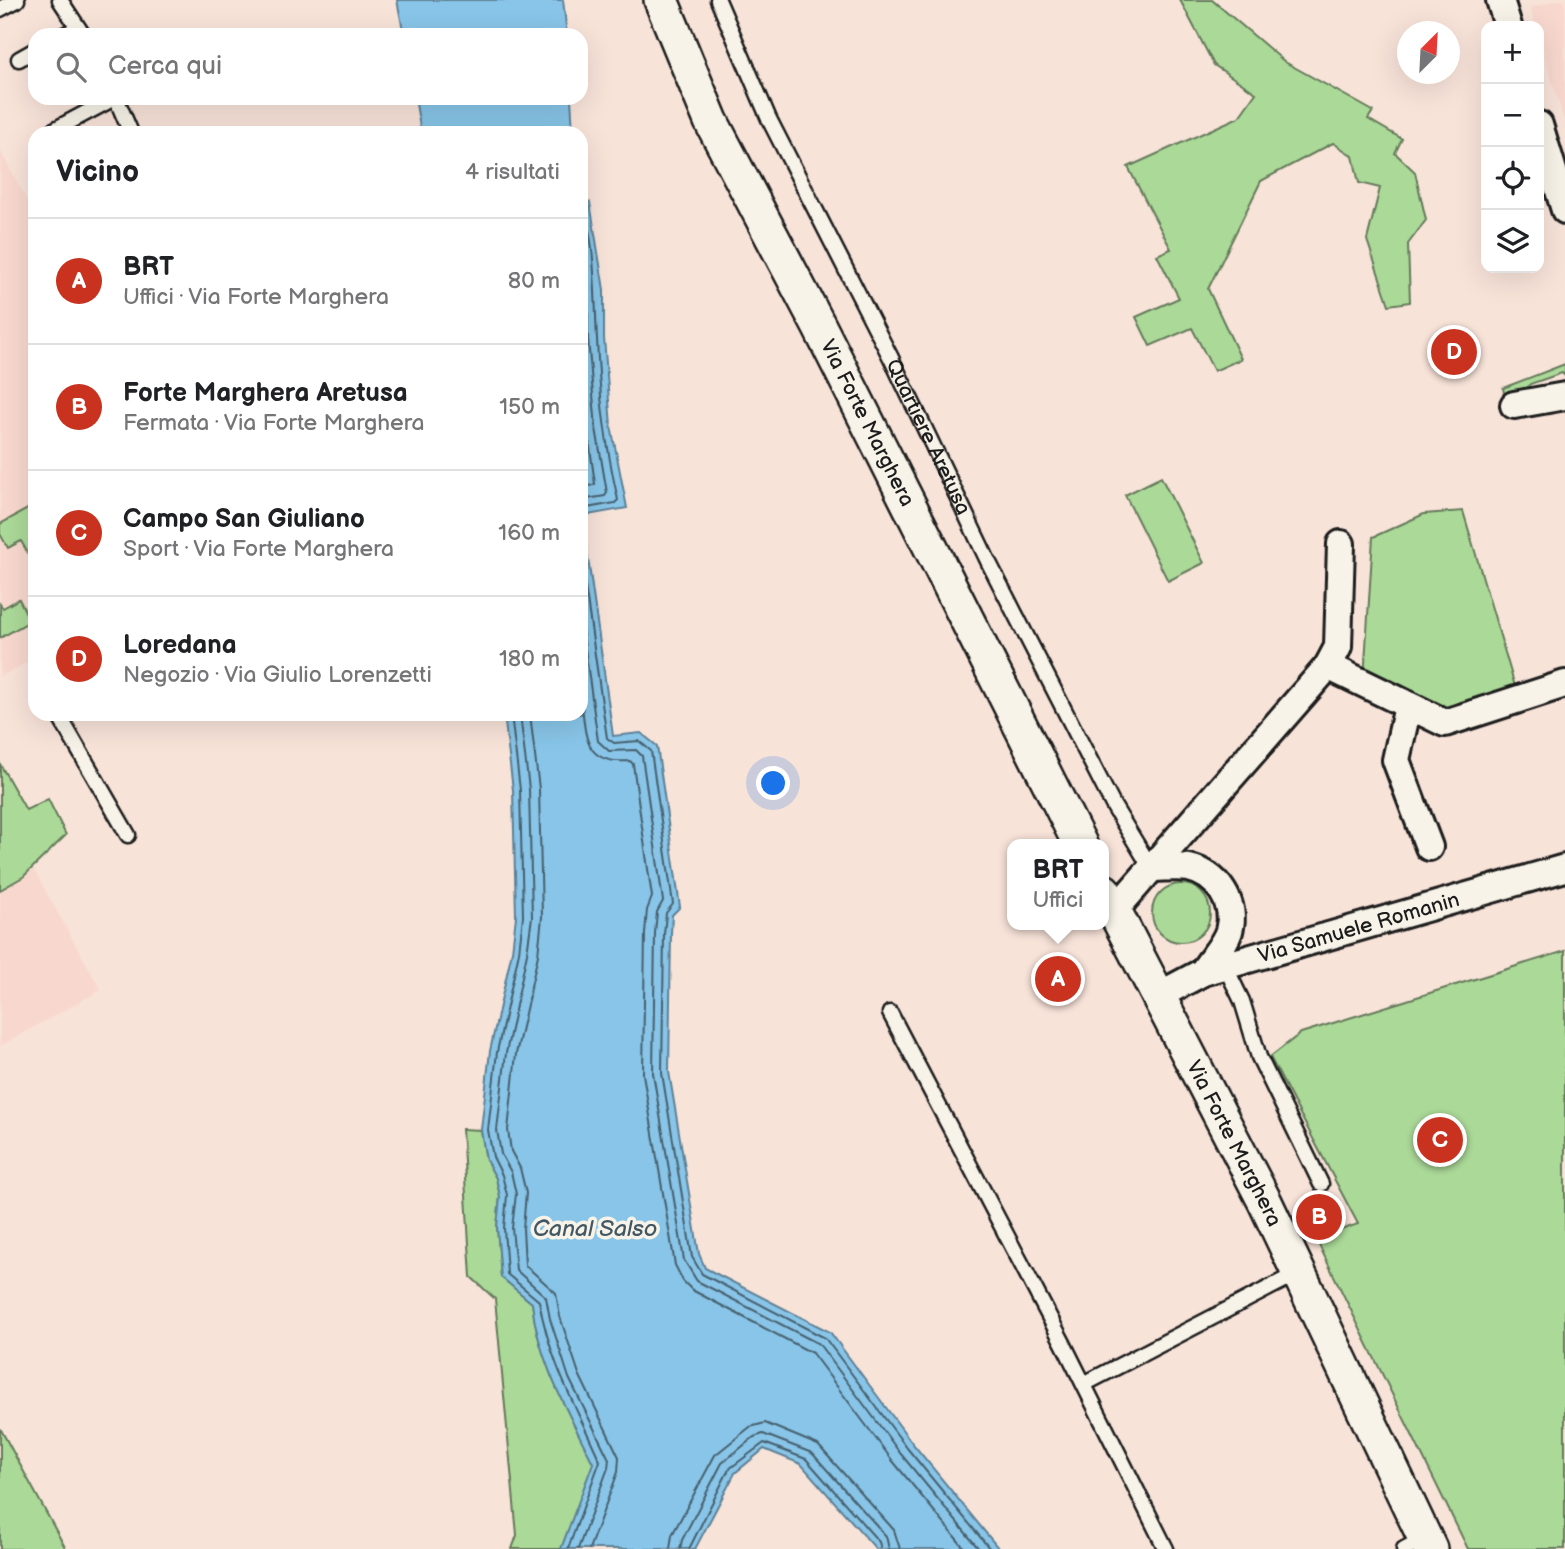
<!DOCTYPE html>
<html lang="it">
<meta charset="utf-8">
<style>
body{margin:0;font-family:"Balsamiq Sans",sans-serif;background:#f2f2f2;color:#202124}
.controls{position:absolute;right:21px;top:21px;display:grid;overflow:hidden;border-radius:14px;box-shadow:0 7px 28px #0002}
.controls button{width:63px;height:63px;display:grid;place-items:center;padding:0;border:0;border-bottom:2px solid #e0e0e0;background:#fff;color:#202124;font:35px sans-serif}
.compass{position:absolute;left:1397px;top:21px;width:63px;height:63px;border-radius:50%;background:#fff;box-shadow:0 7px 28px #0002;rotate:24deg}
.you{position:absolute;left:774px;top:784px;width:24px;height:24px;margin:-18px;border:5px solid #fff;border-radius:50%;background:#1a73e8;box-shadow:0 0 0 10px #1a73e833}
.badge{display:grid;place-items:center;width:46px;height:46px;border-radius:50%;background:#c8321e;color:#fff;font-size:23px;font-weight:700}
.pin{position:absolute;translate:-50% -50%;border:4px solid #fff;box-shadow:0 2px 7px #0006}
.popup{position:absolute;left:1007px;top:839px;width:102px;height:91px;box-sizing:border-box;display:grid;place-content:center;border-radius:14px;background:#fff;filter:drop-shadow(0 2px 5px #0005);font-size:23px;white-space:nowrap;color:#757577}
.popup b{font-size:26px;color:#202124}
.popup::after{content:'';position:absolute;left:50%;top:100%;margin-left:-14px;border:14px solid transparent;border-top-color:#fff}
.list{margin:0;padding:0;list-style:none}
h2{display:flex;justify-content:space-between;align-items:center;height:91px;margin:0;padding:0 28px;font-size:30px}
h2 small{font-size:23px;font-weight:400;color:#757577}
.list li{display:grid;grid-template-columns:46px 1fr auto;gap:21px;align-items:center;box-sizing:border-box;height:126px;padding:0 28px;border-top:2px solid #e0e0e0}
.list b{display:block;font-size:26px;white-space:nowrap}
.list p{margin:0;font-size:23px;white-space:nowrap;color:#757577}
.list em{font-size:23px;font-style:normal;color:#757577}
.icon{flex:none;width:38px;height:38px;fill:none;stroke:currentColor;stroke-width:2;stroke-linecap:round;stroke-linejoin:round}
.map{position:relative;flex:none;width:1565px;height:1549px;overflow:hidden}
.search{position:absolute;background:#fff;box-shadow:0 7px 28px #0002;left:28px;top:28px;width:560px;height:77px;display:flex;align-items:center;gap:18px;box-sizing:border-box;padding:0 24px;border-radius:21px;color:#757577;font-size:26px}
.panel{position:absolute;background:#fff;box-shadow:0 7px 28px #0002;left:28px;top:126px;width:560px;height:595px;border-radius:21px}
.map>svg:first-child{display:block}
.built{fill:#f8d8ce}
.green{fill:#abd998;stroke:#647a5a;stroke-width:2}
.water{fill:#88c5e8;stroke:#5d8196;stroke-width:2}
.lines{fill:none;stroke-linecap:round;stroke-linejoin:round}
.shore{stroke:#47606e;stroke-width:2}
.service-casing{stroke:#1c1c1c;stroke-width:19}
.minor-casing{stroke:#1c1c1c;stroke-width:32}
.tertiary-casing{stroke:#1c1c1c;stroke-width:38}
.service{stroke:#f7f3e8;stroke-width:14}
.minor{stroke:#f7f3e8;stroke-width:26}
.tertiary{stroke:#f7f3e8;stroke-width:33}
.labels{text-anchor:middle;stroke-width:7;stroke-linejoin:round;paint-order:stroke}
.street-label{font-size:21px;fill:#1c1c1c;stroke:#f7f3e8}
.water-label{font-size:23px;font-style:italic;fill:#425763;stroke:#f7f3e8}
</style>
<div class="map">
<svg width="1565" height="1549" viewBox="0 0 1565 1549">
<rect width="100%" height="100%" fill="#f8e3d9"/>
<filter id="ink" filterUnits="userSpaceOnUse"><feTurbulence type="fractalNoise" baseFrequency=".0143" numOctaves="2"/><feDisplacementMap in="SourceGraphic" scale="14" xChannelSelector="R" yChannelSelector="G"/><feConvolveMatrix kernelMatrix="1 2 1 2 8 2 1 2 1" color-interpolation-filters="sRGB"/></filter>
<g filter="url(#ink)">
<path class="built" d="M1556 0H1565V124L1539 38V26H1535L1530 8Z
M0 150 35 215V658L0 677Z
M0 809 101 990 0 1046Z"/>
<path class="green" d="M1180 0H1212L1285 62 1373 111 1368 119 1402 139 1395 153 1415 172 1426 220 1408 244 1410 302 1389 305 1367 240 1380 188 1359 183 1353 156 1333 143 1261 181 1208 289 1241 359 1214 371 1192 328 1150 346 1136 317 1179 298 1157 255 1171 249 1128 167 1239 117 1256 93 1214 65Z
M1565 364V376L1562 373 1530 384 1523 394 1504 393 1503 388Z
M1161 477 1204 563 1168 581 1125 495Z
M35 505V563L34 564 21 541 8 548 0 534V524Z
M1463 511 1517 693 1448 716 1364 679 1373 537 1424 514Z
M19 599 30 621 0 638V604L3 608Z
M0 764 26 810 48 799 66 835 23 877 0 890Z
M1152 913a29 29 0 1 1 58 0a29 29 0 1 1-58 0Z
M1565 951V1549H1468L1316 1239 1358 1224 1270 1057 1301 1033Z
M462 1129 481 1130 486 1160 496 1178 500 1196 497 1227 501 1277 532 1303C538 1361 568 1412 594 1463L561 1549H512L517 1535 495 1299 471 1277Z
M0 1428 66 1549H0Z"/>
<path class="water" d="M397 0H563L567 35H404Z
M415 98H571L573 133H421Z
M581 200 590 202 604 290V338L611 426 627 508 582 516 613 736 641 733 657 746 680 907 672 915 671 934 669 1072 699 1254 705 1268 830 1332 913 1444 999 1549H876L801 1464 764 1449 735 1473 695 1549H561L593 1463C568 1412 538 1361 532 1303L501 1277 497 1227 500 1196 496 1178 486 1160 481 1130 490 1051 512 951 516 916 513 790 504 714H581Z"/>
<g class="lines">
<path class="shore" d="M581 207C596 228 595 311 597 339 599 393 606 447 618 500L615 503 581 509
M581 248 588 292V339L596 428 607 493 605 496 581 500
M581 383 595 484 581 489
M581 558 607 738 614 743 639 741 651 751 673 904 666 913 664 934 662 1073 692 1257 702 1274 825 1338 907 1448 990 1549
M581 620 598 741 609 751 636 750 642 756 663 901 657 912 655 933 653 1073 684 1260 697 1281 819 1344 900 1453 979 1549
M581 696C586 733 581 765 630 761L633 764 652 897 647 910 645 933 643 1074 675 1265 683 1281 692 1290 812 1353 892 1460 965 1549
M511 714 520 790 523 916 519 952 497 1052 488 1130 493 1157 502 1175 507 1195 504 1228 507 1274 539 1301C551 1366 574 1402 600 1461L568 1549
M520 714 529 789 532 917 527 953 506 1053 497 1130 501 1154 511 1172 516 1194 512 1228 516 1270 546 1297 550 1319 569 1378 609 1459 608 1468 578 1549
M530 714 539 789 542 917 538 955 516 1054 508 1130 511 1151 520 1168 526 1193 523 1229 525 1265 556 1293 560 1317 579 1374 619 1457 618 1472 589 1549
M670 1549 672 1535 715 1455 750 1427 765 1423 818 1445 894 1530 900 1549
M680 1549 682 1540 722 1463 754 1437 763 1434 812 1453 886 1536 889 1549
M689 1549 729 1469 764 1443 806 1459 879 1542 881 1549"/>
<defs>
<g id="service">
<path d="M60 0 83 35"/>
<path id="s1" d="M718 0 769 119 891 358 988 561 1114 807 1151 868"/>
<path d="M0 9 17 0"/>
<path d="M64 35 78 28"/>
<path d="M19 59 35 50"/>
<path d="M116 98 131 133"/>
<path d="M54 130 114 98"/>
<path d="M58 714 128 835"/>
<path d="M1225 966 1242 1001 1259 1057 1321 1184"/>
<path d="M890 1013 1063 1343 1166 1549"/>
<path d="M1084 1384 1298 1273"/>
<path d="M1404 1549 1425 1538"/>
</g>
<g id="minor">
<path d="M1500 0 1508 26"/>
<path d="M1539 125 1565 210"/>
<path d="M1514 405 1565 396"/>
<path d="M1328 666 1445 723 1565 684"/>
<path d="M1408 706 1396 760 1429 847"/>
<path d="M1151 868C1163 868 1177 866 1189 868 1217 874 1237 903 1229 931 1224 947 1211 958 1203 972"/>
<path d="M1114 911 1328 666 1338 647 1341 544"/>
<path id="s2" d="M1156 997 1203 972 1565 868"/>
</g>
<g id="tertiary">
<path id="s3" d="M661 0 711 121 819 326 1080 844"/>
<path id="s4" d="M1104 891 1265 1202 1430 1549"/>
</g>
</defs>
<use href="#service" class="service-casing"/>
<use href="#minor" class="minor-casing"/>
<use href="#tertiary" class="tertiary-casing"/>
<use href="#service" class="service"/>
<use href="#minor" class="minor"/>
<use href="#tertiary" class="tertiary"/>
</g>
</g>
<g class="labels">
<g class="street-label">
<text dy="7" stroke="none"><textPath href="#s3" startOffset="471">Via Forte Marghera</textPath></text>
<text dy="7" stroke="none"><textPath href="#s1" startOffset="485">Quartiere Aretusa</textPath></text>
<text dy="7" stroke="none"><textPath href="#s2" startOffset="215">Via Samuele Romanin</textPath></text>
<text dy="7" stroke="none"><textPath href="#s4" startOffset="284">Via Forte Marghera</textPath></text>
</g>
<g class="water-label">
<text x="595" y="1236">Canal Salso</text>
</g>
</g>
</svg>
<div class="controls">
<button>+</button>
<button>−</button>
<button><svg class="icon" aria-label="locate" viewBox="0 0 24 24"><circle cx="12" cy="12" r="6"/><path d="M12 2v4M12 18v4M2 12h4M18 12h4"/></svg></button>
<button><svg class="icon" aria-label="layers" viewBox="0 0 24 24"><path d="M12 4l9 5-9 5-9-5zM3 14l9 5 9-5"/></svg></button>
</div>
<svg class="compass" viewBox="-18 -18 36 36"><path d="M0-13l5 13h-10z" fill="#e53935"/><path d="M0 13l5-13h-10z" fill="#757577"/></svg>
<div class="you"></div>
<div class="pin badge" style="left:1058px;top:979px">A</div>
<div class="popup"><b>BRT</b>Uffici</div>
<div class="pin badge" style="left:1319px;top:1217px">B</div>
<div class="pin badge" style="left:1440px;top:1140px">C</div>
<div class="pin badge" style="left:1454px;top:352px">D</div>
<div class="search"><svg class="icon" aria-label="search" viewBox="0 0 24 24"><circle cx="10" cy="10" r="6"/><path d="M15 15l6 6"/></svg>Cerca qui</div>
<section class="panel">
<h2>Vicino<small>4 risultati</small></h2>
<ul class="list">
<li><span class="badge">A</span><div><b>BRT</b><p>Uffici · Via Forte Marghera</p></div><em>80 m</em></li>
<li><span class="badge">B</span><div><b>Forte Marghera Aretusa</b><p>Fermata · Via Forte Marghera</p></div><em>150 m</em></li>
<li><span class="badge">C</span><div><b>Campo San Giuliano</b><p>Sport · Via Forte Marghera</p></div><em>160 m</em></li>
<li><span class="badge">D</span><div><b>Loredana</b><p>Negozio · Via Giulio Lorenzetti</p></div><em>180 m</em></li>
</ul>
</section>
</div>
